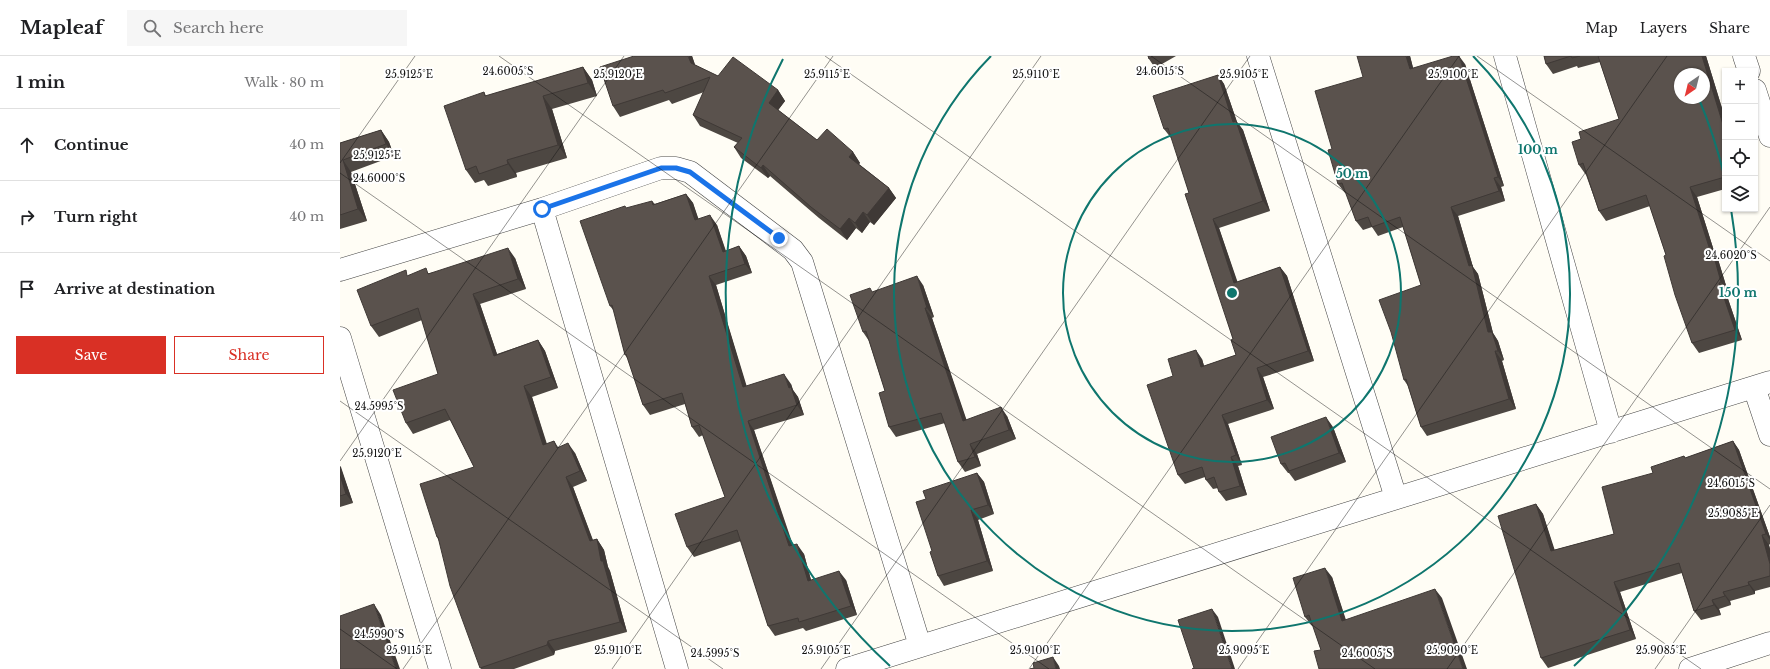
<!DOCTYPE html>
<meta charset="utf-8">
<style>
body{margin:0;font-family:"Libre Baskerville",serif;background:#f6f6f6;color:#202124}
.controls{position:absolute;right:12px;top:12px;display:grid;overflow:hidden;border-radius:0px;box-shadow:0 1px 3px #0004}
.controls button{width:36px;height:36px;display:grid;place-items:center;padding:0;border:0;border-bottom:1px solid #e0e0e0;background:#fff;color:#202124;font:20px sans-serif}
.compass{position:absolute;left:1334px;top:12px;width:36px;height:36px;border-radius:50%;background:#fff;box-shadow:0 1px 3px #0004;rotate:215deg}
.stop{position:absolute;width:12px;height:12px;margin:-9px;border:3px solid #1a73e8;border-radius:50%;background:#fff}
.stop.end{background:#1a73e8;border-color:#fff;box-shadow:0 1px 4px #0008}
.list{margin:0;padding:0;list-style:none}
h2{display:flex;justify-content:space-between;align-items:center;height:52px;margin:0;padding:0 16px;font-size:17px}
h2 small{font-size:13px;font-weight:400;color:#757577}
.list li{display:grid;grid-template-columns:26px 1fr auto;gap:12px;align-items:center;box-sizing:border-box;height:72px;padding:0 16px;border-top:1px solid #e0e0e0}
.list b{display:block;font-size:15px;white-space:nowrap}
.list em{font-size:13px;font-style:normal;color:#757577}
.actions{display:flex;gap:8px;padding:12px 16px}
.actions a{flex:1;padding:9px 0;border:1px solid #d93025;border-radius:0px;text-align:center;font-size:14px;color:#d93025}
.actions .main{background:#d93025;color:#fff}
.icon{flex:none;width:22px;height:22px;fill:none;stroke:currentColor;stroke-width:2;stroke-linecap:round;stroke-linejoin:round}
.map{position:relative;flex:none;width:1430px;height:613px;overflow:hidden}
header{display:flex;align-items:center;gap:24px;box-sizing:border-box;height:56px;padding:0 20px;background:#fff;border-bottom:1px solid #e0e0e0}
header strong{font-size:19px}
nav{display:flex;gap:22px;margin-inline-start:auto;font-size:14px}
.search{width:280px;height:36px;background:#f6f6f6;display:flex;align-items:center;gap:10px;box-sizing:border-box;padding:0 14px;border-radius:0px;color:#757577;font-size:15px}
main{display:flex}
aside{flex:1;background:#fff}
.map>svg:first-child{display:block}
.lines{fill:none;stroke-linecap:round;stroke-linejoin:round}
.street-casing{stroke:#444;stroke-width:23}
.street{stroke:#fff;stroke-width:22}
.wall{fill:#4d4742}
.shaded-wall{fill:#3f3936}
.building{fill:#5a524d;stroke:#3f3936;fill-rule:evenodd}
.route{stroke:#1a73e8;stroke-width:5}
.ticks{fill:none;stroke:#111;stroke-width:1;stroke-opacity:0.45}
.ring{fill:none;stroke:#0f766e;stroke-width:2}
.ticks-label{font-size:10px;text-anchor:middle;fill:#111;stroke:#fff;stroke-width:4;stroke-linejoin:round;paint-order:stroke}
.centre{fill:#0f766e;stroke:#fff;stroke-width:2}
.ring-label{font-size:12px;text-anchor:middle;font-weight:bold;fill:#0f766e;stroke:#fff;stroke-width:4;stroke-linejoin:round;paint-order:stroke}
</style>
<header>
<strong>Mapleaf</strong>
<div class="search"><svg class="icon" aria-label="search" viewBox="0 0 24 24"><circle cx="10" cy="10" r="6"/><path d="M15 15l6 6"/></svg>Search here</div>
<nav><a>Map</a><a>Layers</a><a>Share</a></nav>
</header>
<main>
<aside>
<h2>1 min<small>Walk · 80 m</small></h2>
<ul class="list">
<li><svg class="icon" aria-label="ahead" viewBox="0 0 24 24"><path d="M12 20V5M6 11l6-6 6 6"/></svg><div><b>Continue</b></div><em>40 m</em></li>
<li><svg class="icon" aria-label="right" viewBox="0 0 24 24"><path d="M7 20v-9h11M14 6l5 5-5 5"/></svg><div><b>Turn right</b></div><em>40 m</em></li>
<li><svg class="icon" aria-label="arrive" viewBox="0 0 24 24"><path d="M6 21V4h12l-3 4 3 4H6"/></svg><div><b>Arrive at destination</b></div></li>
</ul>
<div class="actions"><a class="main">Save</a><a>Share</a></div>
</aside>
<div class="map">
<svg width="1430" height="613" viewBox="0 0 1430 613">
<rect width="100%" height="100%" fill="#fffdf5"/>
<g class="lines">
<defs>
<path id="street" d="M918 0 1056 442
M1165 0 1271 376
M1404 0 1409 15
M1415 34 1430 80
M202 153 337 613
M0 214 202 153 321 112H336L350 116 453 194 462 206 580 590
M0 282 100 613
M1414 331 1430 379
M507 613 1430 326
M1350 613 1430 587"/>
</defs>
<use href="#street" class="street-casing"/>
<use href="#street" class="street"/>
</g>
<path class="wall" d="M352 0 355 9 378 20 438 34 445 45 438 54 477 84 513 96 520 107 519 108 549 132 556 142 534 169 530 166 522 177 516 172 507 184 479 162 430 120 428 122 401 102 394 91 398 87 360 70 353 59 364 36 332 48 329 44 280 61 273 50Z
M808 0H836L815 12 809 3Z
M1070 0 1073 12 1125 8 1164 130 1161 131 1165 145 1118 160 1133 211 1138 218 1153 277 1158 285 1164 304 1162 305 1176 353 1087 380 1081 371 1068 330 1064 324 1081 229 1063 171 1038 180 1032 171 1023 174 1016 165 1006 137H1005L998 128 992 93 1023 21Z
M1204 0H1366L1385 62V133L1357 141 1374 195 1377 200 1388 236 1386 237 1402 284 1359 297 1352 287 1326 199 1310 150 1266 165 1259 155 1246 119 1239 109 1241 83 1279 63 1260 6 1238 12 1237 10 1213 18 1206 8Z
M243 11 252 24 257 40 212 53 227 102 176 117 177 121 148 130 144 124 135 127 126 114 144 36 146 40Z
M878 19 884 28 897 66 903 74 930 155 879 172 897 226 940 211 947 220 974 305 923 321 934 353 888 368 902 409 898 410 907 439 886 445 879 436 878 432 873 433 866 424 865 421 845 428 838 419 833 320 862 303 864 310 896 299 893 283 849 137 832 82H831L824 73Z
M41 74 49 86 54 100 11 116 27 165 0 173V87Z
M346 138 353 147 358 163 377 169 386 195 399 190 406 200 412 217 376 229 406 330 451 328 453 334 458 341 464 359 414 374 453 489 464 498 471 524H506L517 559 466 575 463 572 435 580 428 570 401 485 354 501 347 491 385 441 363 379 359 381 352 371 345 348 310 359 303 349 288 303 285 299 274 255 270 250 312 145 315 148Z
M175 202 186 233 140 248 157 298 198 284 205 295 218 332 192 341 207 388 214 385 218 391 235 397 247 425 233 431 253 484 257 483 264 494 268 511 270 515 287 576 215 595 214 599 174 613H141L99 485 97 481 134 411 110 364 73 378 66 367 98 318 82 264 39 281 31 270 69 219 90 217Z
M583 229 594 261 592 262 626 364 667 360 676 383 637 398 641 410 625 416 618 406 605 367 556 381 549 371 545 335 529 285 523 276 533 236Z
M993 371 1006 406 955 425 949 417H948L941 408Z
M1393 385 1399 394 1430 481V488L1429 489 1430 493V531L1415 535V538L1390 545 1391 549 1379 553 1381 559 1361 564 1354 555 1342 517 1280 536 1296 583 1208 612 1201 602 1196 448 1203 458 1214 494 1274 478 1313 417 1344 400 1345 402Z
M0 410 13 447 0 451Z
M637 417 644 426 654 458 638 464 653 515 604 530 598 520 592 495 586 443Z
M992 521 1006 564 1102 542 981 594 973 570H972L965 561Z"/>
<path class="shaded-wall" d="M348 0H352L358 17 351 7Z
M1066 0H1070L1076 23 1070 13Z
M1119 0 1125 8 1164 130 1158 121Z
M1362 0H1366L1385 62V75Z
M243 11 252 24 257 40 248 27Z
M878 19 884 28 897 66 903 74 930 155 923 145 893 66Z
M438 34 445 45 436 57 429 47Z
M203 40 212 53 227 102 218 89Z
M41 74 49 86 54 100 46 88Z
M513 96 520 107 516 111 509 101Z
M3 104 11 116 27 165 18 153Z
M167 104 176 117 177 121 168 108Z
M423 109 430 120 428 122 421 112Z
M1154 122 1161 131 1165 145 1159 135Z
M1350 131 1357 141 1374 195 1377 200 1388 236 1381 226 1369 191Z
M549 132 556 142 534 169 527 159Z
M346 138 353 147 362 173 355 164Z
M1111 151 1118 160 1133 211 1138 218 1153 277 1158 285 1164 304 1158 295 1148 276 1129 210Z
M523 156 530 166 522 177 515 167Z
M370 159 377 169 389 206 383 196Z
M509 162 516 172 507 184 500 173Z
M873 163 879 172 901 236 894 227Z
M399 190 406 200 412 217 405 208Z
M168 192 175 202 186 233 178 223Z
M940 211 947 220 974 305 968 295Z
M369 220 376 229 410 341 403 331Z
M577 220 583 229 594 261 587 252Z
M1379 227 1386 237 1402 284 1395 274Z
M133 238 140 248 161 310 154 300Z
M585 252 592 262 630 374 623 365Z
M198 284 205 295 218 332 211 321Z
M856 294 862 303 867 320 861 311Z
M1155 295 1162 305 1176 353 1169 343Z
M917 312 923 321 934 353 927 344Z
M444 318 451 328 453 334 458 341 464 359 457 349 449 332Z
M184 330 192 341 210 400 203 389Z
M661 351 667 360 676 383 669 374Z
M882 359 888 368 902 409 896 399Z
M986 361 993 371 1006 406 999 397Z
M408 365 414 374 456 500 449 490Z
M1393 385 1399 394 1430 481V484L1426 478Z
M228 387 235 397 247 425 240 415Z
M630 388 637 398 641 410 635 401Z
M891 401 898 410 907 439 900 430Z
M0 410 1 411 13 447 6 438 0 419Z
M637 417 644 426 654 458 648 449Z
M226 421 233 431 257 496 250 485Z
M1196 448 1203 458 1218 504 1211 495Z
M631 454 638 464 653 515 647 505Z
M1422 479 1429 489 1430 493V508Z
M257 483 264 494 268 511 270 515 287 576 280 566 261 505Z
M457 488 464 498 474 535 468 525Z
M985 512 992 521 1009 575 1002 565Z
M499 515 506 524 517 559 511 550Z
M1274 526 1280 536 1296 583 1290 574Z
M1408 526 1415 535V538L1409 529Z
M1095 533 1102 542 1127 613H1123Z
M1383 536 1390 545 1391 549 1385 540Z
M1372 544 1379 553 1381 559 1374 549Z
M34 548 41 559 60 613H56Z
M872 553 878 561 895 613H892Z
M208 585 215 595 214 599 207 589Z
M713 601 719 610 720 613H716Z"/>
<path class="building" d="M294 0H348L351 7 378 20 393 1 438 34 429 47 477 84 487 73 513 96 509 101 549 132 527 159 523 156 515 167 509 162 500 173 471 151 423 109 421 112 394 91 402 82 353 59 370 21 325 37 323 34 273 50 260 11Z
M808 0H813L809 3Z
M1017 0H1066L1070 13 1113 0H1119L1158 121 1154 122 1159 135 1111 151 1129 210 1132 209 1148 276H1152L1158 295H1155L1169 343 1081 371 1066 323 1064 324 1051 276 1039 244 1081 229 1060 161 1032 171 1028 161 1016 165 1002 127 998 128 988 94 992 93 975 35 1023 21Z
M1204 0H1240L1232 2 1231 0 1206 8Z
M1258 0H1362L1385 75V121L1350 131 1369 191 1371 190 1381 226 1379 227 1395 274 1352 287 1335 239 1324 200 1326 199 1306 139 1259 155 1243 107 1239 109 1232 86 1241 83 1239 76 1279 63ZM1340 18H1364V42H1340Z
M243 11 248 27 203 40 218 89 167 104 168 108 139 118 136 110 126 114 104 50 144 36 145 40Z
M878 19 893 66 896 65 923 145 873 163 894 227 940 211 968 295 917 312 927 344 882 359 896 399 891 401 900 430 879 436 874 421 866 424 862 411 838 419 807 329 833 320 828 303 856 294 861 311 896 299 891 284 893 283 845 138 849 137 828 72 824 73 813 40Z
M41 74 46 88 3 104 18 153 0 159V87Z
M346 138 355 164 370 159 383 196 399 190 405 208 369 220 403 331 444 318 449 332 451 331 457 349 408 365 449 490 457 488 468 525 499 515 511 550 459 566 458 562 428 570 397 474 347 491 335 458 385 441 359 369 352 371 342 337 303 349 286 298 285 299 272 249 270 250 240 165 285 150 286 152 312 145 313 149Z
M168 192 178 223 133 238 154 300 198 284 211 321 184 330 203 389 214 385 217 392 228 387 240 415 226 421 250 485 257 483 261 505H263L280 566 208 585 207 589 140 612 110 530 98 481H97L80 428 134 411 105 353 66 367 53 334 98 318 78 252 31 270 17 234 66 214 67 220 86 212 88 218Z
M577 220 587 252H585L623 365 661 351 669 374 630 388 635 401 618 406 601 357 549 371 539 337 545 335 526 275 523 276 510 239 530 232 532 236Z
M986 361 999 397 949 415 945 407 941 408 931 381Z
M1393 385 1426 478 1422 479 1430 508V520L1408 526 1409 529 1383 536 1385 540 1372 544 1374 549 1354 555 1339 507 1274 526 1290 574 1201 602 1158 460 1196 448 1211 495 1274 478 1262 431 1313 417 1311 411 1344 400 1345 402Z
M637 417 648 449 631 454 647 505 598 520 590 496 592 495 576 446 586 443 583 435Z
M0 419 6 438 0 440Z
M985 512 1002 565 1095 533 1123 613H979L974 595 981 594 969 559 965 561 953 522Z
M34 548 56 613H0V560Z
M872 553 892 613H852L854 612 838 564Z
M713 601 716 613H690L694 612 693 607Z"/>
<g class="lines">
<path class="route" d="M202 153 321 112H336L350 116 439 182"/>
</g>
<path class="ticks" d="M159 0 1035 613M485 0 1361 613M811 0 1430 433M1137 0 1430 205M0 107 75 0M0 117 709 613M0 345 383 613M0 405 284 0M0 573 57 613M63 613 493 0M272 613 701 0M481 613 910 0M689 613 1119 0M898 613 1327 0M1107 613 1430 151M1315 613 1430 449"/>
<g class="ring">
<circle cx="892" cy="237" r="169"/>
<path d="M1133 0A338 338 0 1 1 651 0"/>
<path d="M550 610A506 506 0 0 1 443 3M1359 43A506 506 0 0 1 1384 119M1391 153A506 506 0 0 1 1234 610"/>
</g>
<g class="ticks-label">
<text x="168" y="19">24.6005°S</text>
<text x="820" y="19">24.6015°S</text>
<text x="69" y="22">25.9125°E</text>
<text x="278" y="22">25.9120°E</text>
<text x="487" y="22">25.9115°E</text>
<text x="696" y="22">25.9110°E</text>
<text x="904" y="22">25.9105°E</text>
<text x="1113" y="22">25.9100°E</text>
<text x="37" y="103">25.9125°E</text>
<text x="39" y="126">24.6000°S</text>
<text x="1391" y="203">24.6020°S</text>
<text x="39" y="354">24.5995°S</text>
<text x="37" y="401">25.9120°E</text>
<text x="1391" y="431">24.6015°S</text>
<text x="1393" y="461">25.9085°E</text>
<text x="39" y="582">24.5990°S</text>
<text x="69" y="598">25.9115°E</text>
<text x="278" y="598">25.9110°E</text>
<text x="486" y="598">25.9105°E</text>
<text x="695" y="598">25.9100°E</text>
<text x="904" y="598">25.9095°E</text>
<text x="1112" y="598">25.9090°E</text>
<text x="1321" y="598">25.9085°E</text>
<text x="375" y="601">24.5995°S</text>
<text x="1027" y="601">24.6005°S</text>
</g>
<circle cx="892" cy="237" r="6" class="centre"/>
<g class="ring-label">
<text x="1198" y="98">100 m</text>
<text x="1012" y="122">50 m</text>
<text x="1398" y="241">150 m</text>
</g>
</svg>
<div class="controls">
<button>+</button>
<button>−</button>
<button><svg class="icon" aria-label="locate" viewBox="0 0 24 24"><circle cx="12" cy="12" r="6"/><path d="M12 2v4M12 18v4M2 12h4M18 12h4"/></svg></button>
<button><svg class="icon" aria-label="layers" viewBox="0 0 24 24"><path d="M12 4l9 5-9 5-9-5zM3 14l9 5 9-5"/></svg></button>
</div>
<svg class="compass" viewBox="-18 -18 36 36"><path d="M0-13l5 13h-10z" fill="#e53935"/><path d="M0 13l5-13h-10z" fill="#757577"/></svg>
<div class="stop" style="left:202px;top:153px"></div>
<div class="stop end" style="left:439px;top:182px"></div>
</div>
</main>
